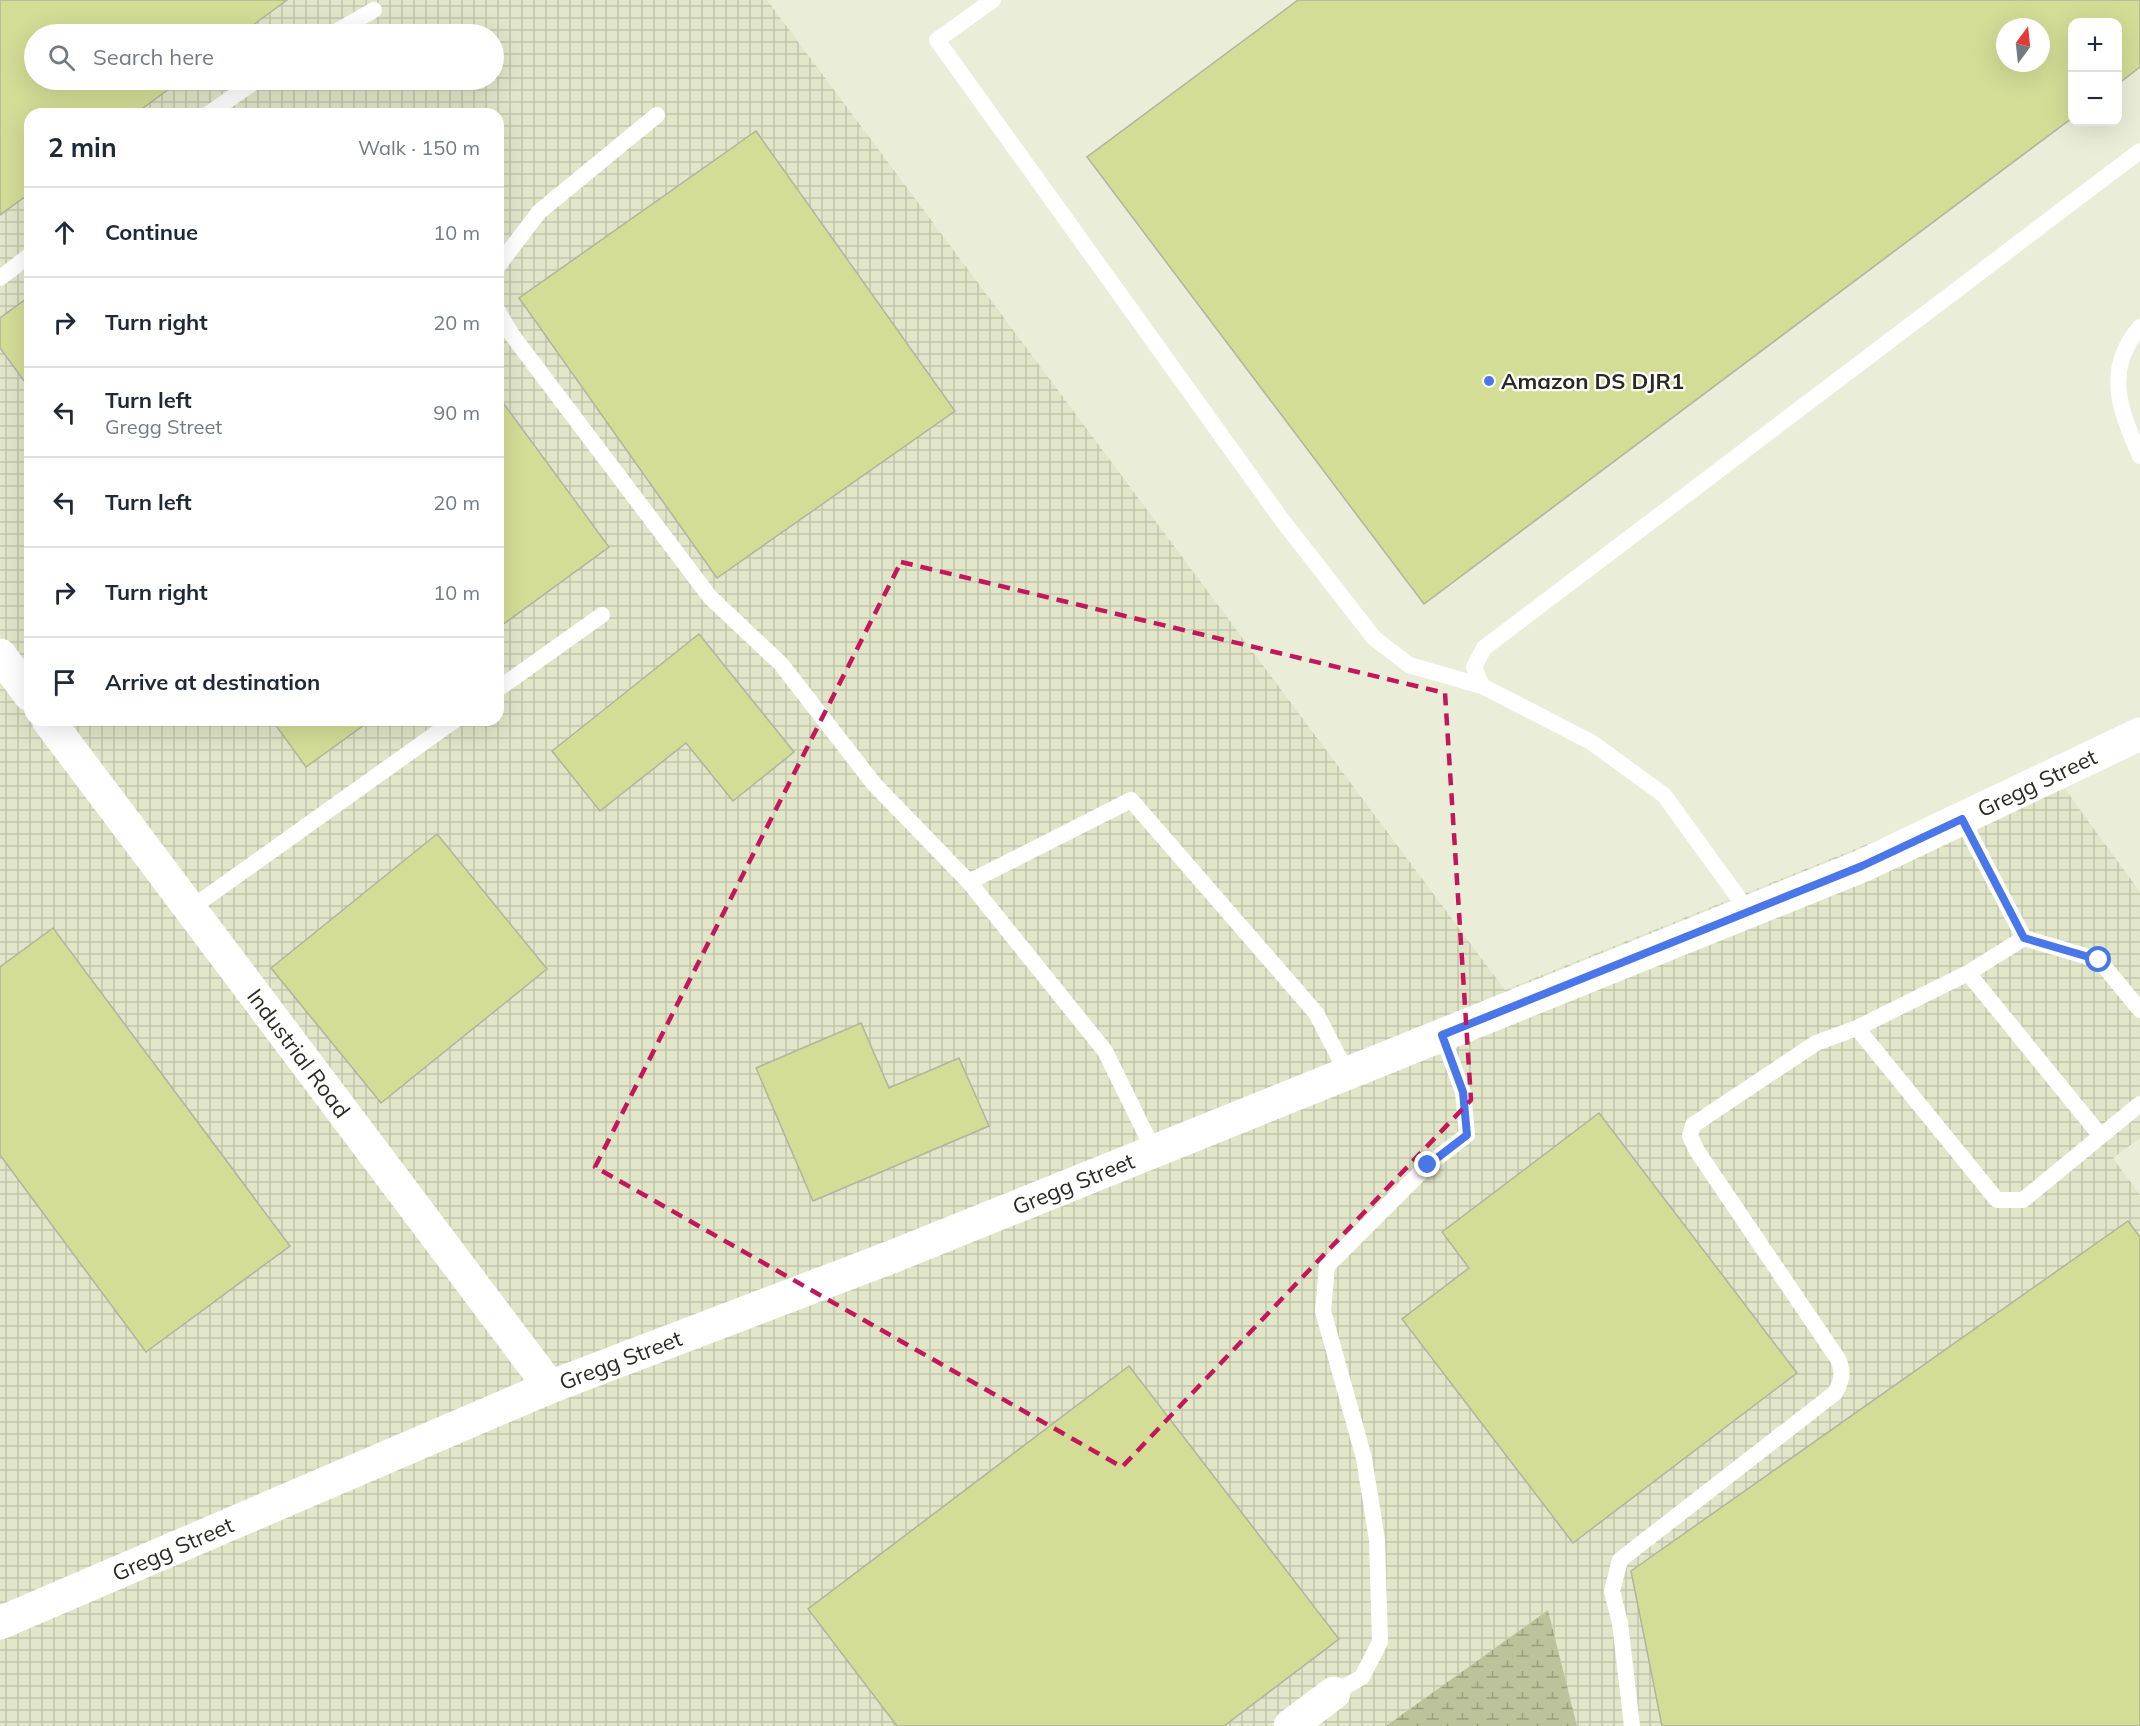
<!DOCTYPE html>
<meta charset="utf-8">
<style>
body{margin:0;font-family:Mulish,sans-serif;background:#f2f2f3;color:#1f2937}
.controls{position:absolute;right:18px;top:18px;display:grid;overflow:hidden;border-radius:12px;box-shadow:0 6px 24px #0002}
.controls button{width:54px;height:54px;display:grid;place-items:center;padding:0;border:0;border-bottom:2px solid #e0e1e3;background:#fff;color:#1f2937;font:30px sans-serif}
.compass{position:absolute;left:1996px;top:18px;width:54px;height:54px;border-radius:50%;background:#fff;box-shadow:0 6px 24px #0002;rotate:15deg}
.stop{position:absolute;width:18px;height:18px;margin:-14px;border:4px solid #4977e9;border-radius:50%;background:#fff}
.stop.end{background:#4977e9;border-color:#fff;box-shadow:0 2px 6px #0008}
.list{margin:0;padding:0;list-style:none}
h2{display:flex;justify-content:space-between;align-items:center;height:78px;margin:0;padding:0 24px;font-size:26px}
h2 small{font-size:20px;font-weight:400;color:#747a83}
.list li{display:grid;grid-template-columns:39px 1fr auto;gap:18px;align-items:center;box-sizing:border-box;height:90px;padding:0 24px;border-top:2px solid #e0e1e3}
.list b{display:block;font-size:22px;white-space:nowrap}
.list p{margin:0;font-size:20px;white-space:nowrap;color:#747a83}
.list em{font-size:20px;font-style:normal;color:#747a83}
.icon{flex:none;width:33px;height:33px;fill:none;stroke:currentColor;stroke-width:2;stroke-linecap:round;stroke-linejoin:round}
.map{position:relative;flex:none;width:2140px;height:1726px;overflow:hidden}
.search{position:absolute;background:#fff;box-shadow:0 6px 24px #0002;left:24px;top:24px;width:480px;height:66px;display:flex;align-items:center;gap:15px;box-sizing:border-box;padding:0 21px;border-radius:33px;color:#747a83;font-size:22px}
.panel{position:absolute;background:#fff;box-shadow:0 6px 24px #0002;left:24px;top:108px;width:480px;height:618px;border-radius:18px}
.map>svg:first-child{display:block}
.industrial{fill:url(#industrial-grid);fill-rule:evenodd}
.wetland{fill:url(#wetland-marsh)}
.building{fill:#d3dd95;stroke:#b0b4a0;stroke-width:1.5;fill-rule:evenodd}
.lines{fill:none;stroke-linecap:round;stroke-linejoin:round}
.service{stroke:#fff;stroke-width:16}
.minor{stroke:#fff;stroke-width:33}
.route{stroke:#4977e9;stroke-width:8}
.marked{fill:none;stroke:#c2185b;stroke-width:4.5;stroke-dasharray:12 8;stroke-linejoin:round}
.poi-dot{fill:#4977e9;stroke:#fff;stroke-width:2}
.labels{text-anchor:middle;stroke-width:4.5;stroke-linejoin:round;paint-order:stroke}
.poi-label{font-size:22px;font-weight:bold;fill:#292b23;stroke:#fff;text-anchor:start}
.street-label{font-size:22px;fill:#292b23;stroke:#fff}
</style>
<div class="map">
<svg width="2140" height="1726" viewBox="0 0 2140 1726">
<defs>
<pattern id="industrial-grid" width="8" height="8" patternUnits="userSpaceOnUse" patternTransform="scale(1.5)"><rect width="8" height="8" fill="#e1e6c9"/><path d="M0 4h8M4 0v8" fill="none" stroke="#c1c5ac"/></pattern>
<pattern id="wetland-marsh" width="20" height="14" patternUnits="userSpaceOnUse" patternTransform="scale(1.5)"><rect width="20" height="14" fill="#bcc299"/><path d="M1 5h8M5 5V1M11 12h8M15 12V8" fill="none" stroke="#999e7c"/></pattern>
</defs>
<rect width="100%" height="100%" fill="#eaeed9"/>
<path class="industrial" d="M0 0H767L1505 990 2051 770 2140 892V1138L2113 1158 2140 1195V1726H1577L1548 1610 1386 1726H0ZM34 34H494V80H34ZM30 114H498V720H30Z"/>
<path class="wetland" d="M1548 1610 1577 1726H1386Z"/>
<path class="building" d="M0 0H287L241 34H34V80H181L135 114H30V193L0 215Z
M1298 0H2140V67L2118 84V22H2072V118L1424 604 1087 157ZM2005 27H2041V63H2005Z
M756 131 955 411 717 578 519 298Z
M30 296V389L0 348V318Z
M498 396 609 547 498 628Z
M699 634 794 752 733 801 686 743 600 811 552 751Z
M272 720H371L306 767Z
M437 834 547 969 381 1103 271 968Z
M53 928 290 1246 146 1352 0 1155V967Z
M861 1023 889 1088 959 1058 989 1126 813 1201 756 1068Z
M1599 1113 1797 1373 1573 1543 1402 1319 1469 1268 1442 1232Z
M2128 1221 2140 1237V1726H1662L1631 1571Z
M1129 1366 1339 1639 1224 1726H897L808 1609Z"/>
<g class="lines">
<path class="service" d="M993 0 937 40 1282 520 1374 638 1409 665 1482 686
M332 34 374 10
M208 114 257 80
M498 266 539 212 657 115
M0 278 30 255
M498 311 512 335 710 597 781 664 874 784 969 882
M2140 327C2103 370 2120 410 2140 456
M498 689 602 615
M1962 819 2024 938 2099 960 2140 1010
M190 909 455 720
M1748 911 1664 795 1591 742 1482 686 1474 667 1484 648 2140 151
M1968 973 2100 1135
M1857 1028 1968 973 2024 938
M1154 1151 1105 1051 969 882 1131 800 1316 1013 1347 1073
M1334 1693 1362 1677 1380 1642 1377 1540 1364 1458 1323 1311 1327 1266 1428 1165 1467 1135 1463 1092 1442 1035
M1632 1726 1620 1623 1612 1591 1620 1560 1835 1393C1842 1380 1844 1373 1838 1359L1697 1151 1690 1136 1693 1125 1816 1043 1857 1028 1997 1200H2023L2140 1104"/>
<g class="minor">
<path d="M0 655 30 695"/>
<path id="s1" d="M48 720 550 1387"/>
<path id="s2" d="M0 1623 550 1387 894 1256 1862 866 2140 734"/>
<path d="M1290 1726 1334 1693"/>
</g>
</g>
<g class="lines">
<path class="route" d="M1428 1165 1467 1135 1463 1092 1442 1035 1862 866 1962 819 2024 938 2099 960"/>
</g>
<path class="marked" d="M901 562 1445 693 1471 1100 1122 1467 595 1167Z"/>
<circle class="poi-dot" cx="1489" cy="381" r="6"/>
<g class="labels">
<g class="poi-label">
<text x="1501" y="389">Amazon DS DJR1</text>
</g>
<g class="street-label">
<text dy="8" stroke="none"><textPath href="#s2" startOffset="2204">Gregg Street</textPath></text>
<text dy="8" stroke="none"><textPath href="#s1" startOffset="417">Industrial Road</textPath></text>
<text dy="8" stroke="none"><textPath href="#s2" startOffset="1160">Gregg Street</textPath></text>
<text dy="8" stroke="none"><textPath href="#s2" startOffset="674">Gregg Street</textPath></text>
<text dy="8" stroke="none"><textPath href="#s2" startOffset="188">Gregg Street</textPath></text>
</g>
</g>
</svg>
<div class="controls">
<button>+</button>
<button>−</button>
</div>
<svg class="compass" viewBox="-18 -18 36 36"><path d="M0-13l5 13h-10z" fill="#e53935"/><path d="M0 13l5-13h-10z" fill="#747a83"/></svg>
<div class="stop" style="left:2099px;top:960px"></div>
<div class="stop end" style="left:1428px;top:1165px"></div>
<div class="search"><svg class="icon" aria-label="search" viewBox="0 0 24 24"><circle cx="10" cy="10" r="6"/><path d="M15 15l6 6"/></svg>Search here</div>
<section class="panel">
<h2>2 min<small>Walk · 150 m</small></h2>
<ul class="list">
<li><svg class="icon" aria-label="ahead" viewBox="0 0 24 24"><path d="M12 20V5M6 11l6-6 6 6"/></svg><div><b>Continue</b></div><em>10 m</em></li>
<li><svg class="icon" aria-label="right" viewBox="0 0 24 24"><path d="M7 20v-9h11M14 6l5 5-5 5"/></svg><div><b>Turn right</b></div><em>20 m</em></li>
<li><svg class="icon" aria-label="left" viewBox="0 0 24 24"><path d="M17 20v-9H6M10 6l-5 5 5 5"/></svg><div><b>Turn left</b><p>Gregg Street</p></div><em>90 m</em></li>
<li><svg class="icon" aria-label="left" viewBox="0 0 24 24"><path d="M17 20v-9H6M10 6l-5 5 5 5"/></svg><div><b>Turn left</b></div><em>20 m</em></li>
<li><svg class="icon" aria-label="right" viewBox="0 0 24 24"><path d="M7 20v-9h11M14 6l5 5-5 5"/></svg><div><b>Turn right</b></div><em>10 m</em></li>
<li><svg class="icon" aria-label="arrive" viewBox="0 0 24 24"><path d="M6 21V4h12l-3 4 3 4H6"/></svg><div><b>Arrive at destination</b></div></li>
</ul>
</section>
</div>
